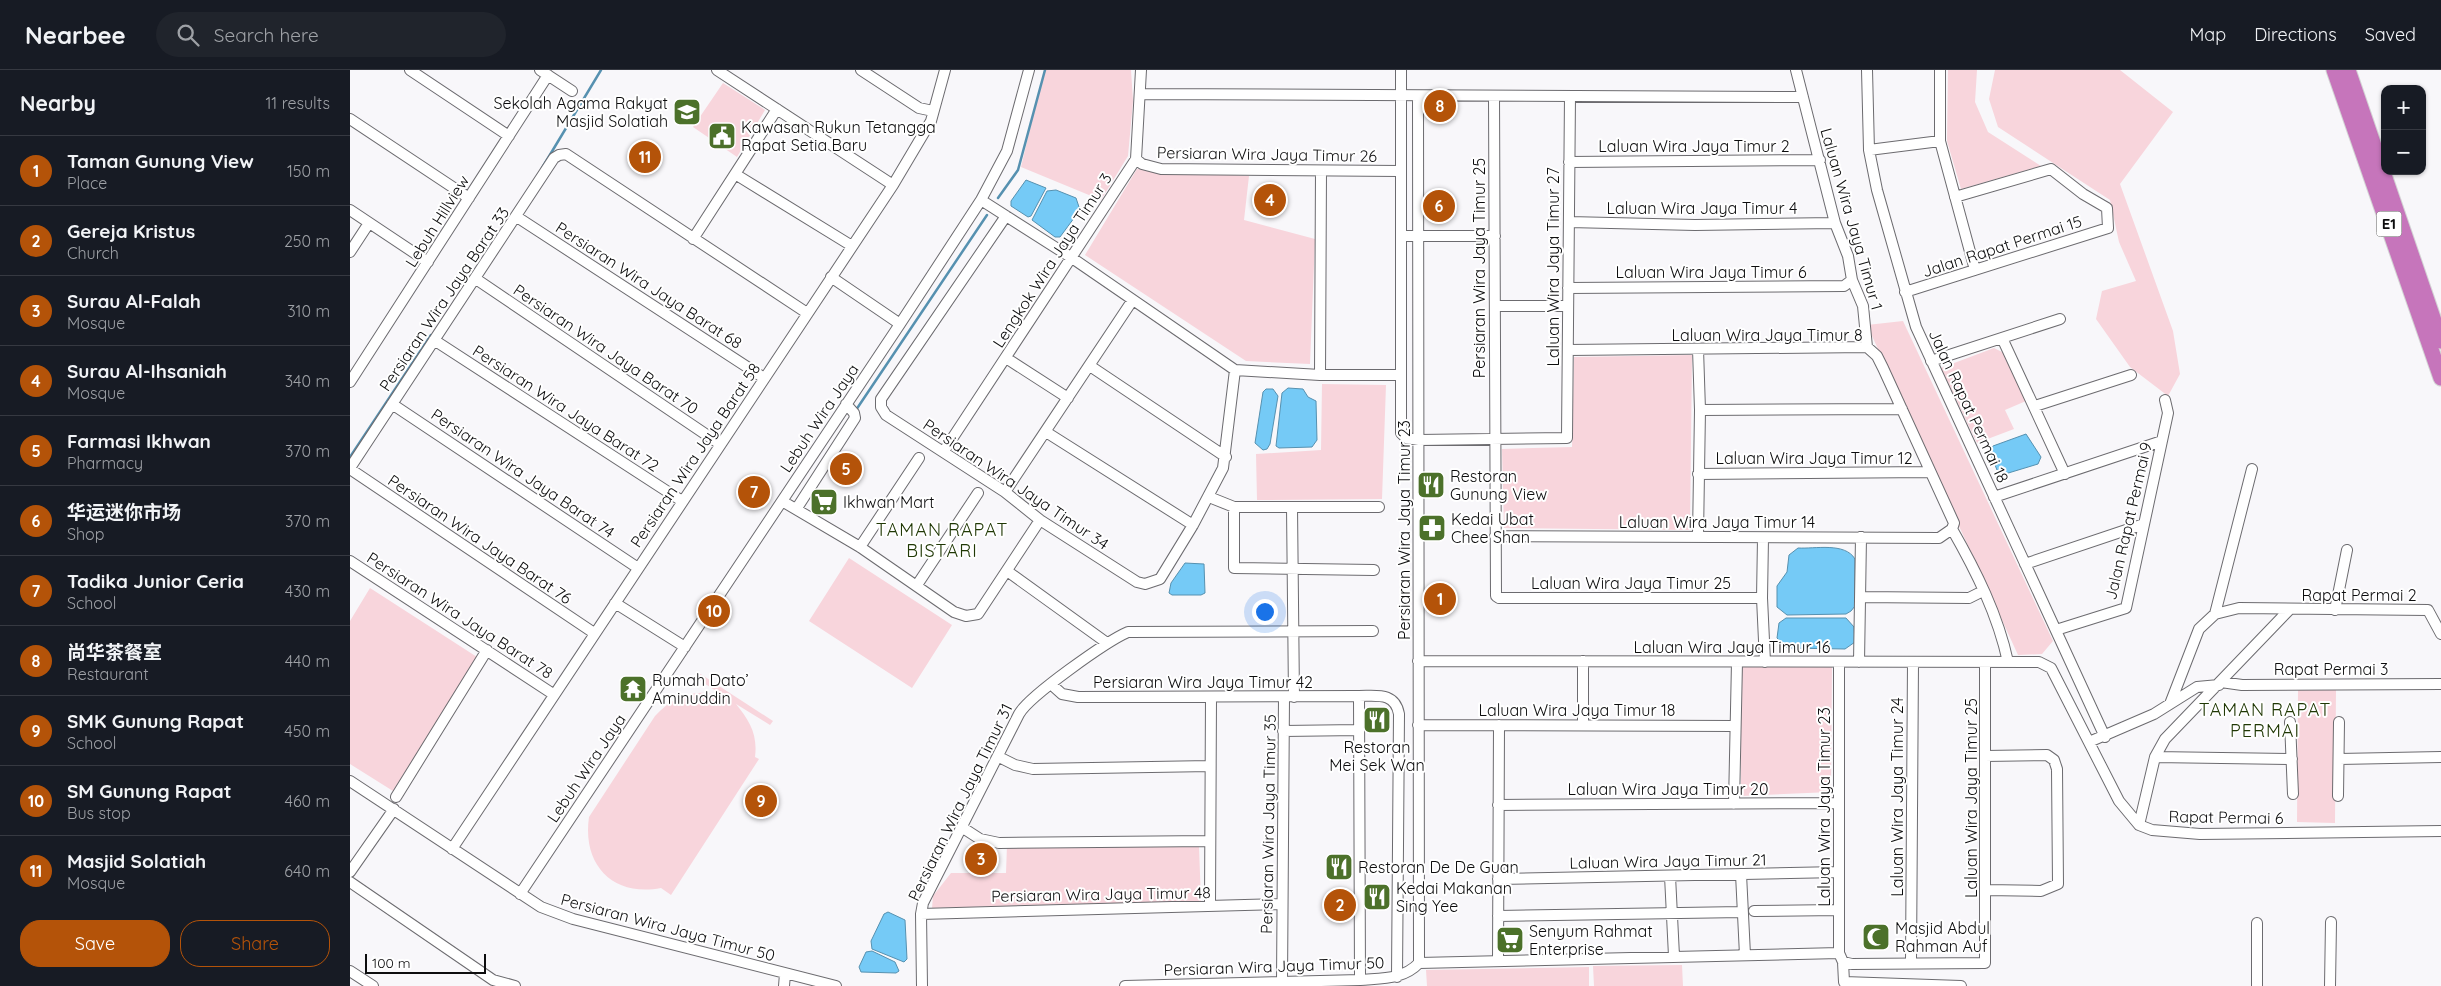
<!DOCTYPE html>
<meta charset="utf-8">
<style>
body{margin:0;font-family:Quicksand,"Noto Sans SC",sans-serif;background:#20242c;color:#f1f3f6}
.controls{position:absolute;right:15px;top:15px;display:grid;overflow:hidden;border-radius:10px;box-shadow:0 1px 4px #0004}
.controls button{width:45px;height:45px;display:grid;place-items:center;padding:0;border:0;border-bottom:1px solid #363941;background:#171b24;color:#f1f3f6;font:25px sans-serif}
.scale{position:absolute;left:15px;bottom:12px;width:121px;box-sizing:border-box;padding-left:5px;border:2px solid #0d0d0e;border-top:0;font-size:14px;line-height:18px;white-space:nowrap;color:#0d0d0e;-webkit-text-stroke:4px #fff;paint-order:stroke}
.you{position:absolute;left:914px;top:541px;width:18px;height:18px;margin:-12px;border:4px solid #fff;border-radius:50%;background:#1a73e8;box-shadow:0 0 0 8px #1a73e833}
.badge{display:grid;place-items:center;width:32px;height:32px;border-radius:50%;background:#b45309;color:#fff;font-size:16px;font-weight:700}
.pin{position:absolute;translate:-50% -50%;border:2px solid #fff;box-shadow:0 1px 5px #0006}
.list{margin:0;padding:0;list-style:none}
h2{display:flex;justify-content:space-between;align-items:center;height:65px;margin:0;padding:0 20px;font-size:21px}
h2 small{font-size:16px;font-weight:400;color:#9ea1a6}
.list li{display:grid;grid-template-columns:32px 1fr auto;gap:15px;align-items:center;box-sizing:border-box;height:70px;padding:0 20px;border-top:1px solid #363941}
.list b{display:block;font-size:19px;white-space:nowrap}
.list p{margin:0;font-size:16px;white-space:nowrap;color:#9ea1a6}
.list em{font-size:16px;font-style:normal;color:#9ea1a6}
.actions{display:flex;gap:10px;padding:15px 20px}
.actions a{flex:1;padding:11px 0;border:1px solid #b45309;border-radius:20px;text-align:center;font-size:18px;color:#b45309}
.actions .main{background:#b45309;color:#fff}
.icon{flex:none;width:28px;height:28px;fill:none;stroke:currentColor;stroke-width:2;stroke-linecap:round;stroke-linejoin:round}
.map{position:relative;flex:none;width:2091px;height:916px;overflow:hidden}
header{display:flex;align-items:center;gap:30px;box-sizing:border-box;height:70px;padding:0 25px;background:#171b24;border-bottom:1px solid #363941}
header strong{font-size:24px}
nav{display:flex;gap:28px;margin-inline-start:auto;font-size:18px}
.search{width:350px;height:45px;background:#20242c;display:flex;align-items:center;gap:12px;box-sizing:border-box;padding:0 18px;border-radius:28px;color:#9ea1a6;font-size:19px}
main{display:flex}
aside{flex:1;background:#171b24}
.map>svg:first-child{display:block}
.green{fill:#f8d5dc}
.water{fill:#75caf6;stroke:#5691b0}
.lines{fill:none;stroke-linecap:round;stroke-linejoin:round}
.stream{stroke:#5691b0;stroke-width:2.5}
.minor-casing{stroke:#6c6b6f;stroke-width:12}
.highway-casing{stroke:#d3d3d4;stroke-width:17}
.minor{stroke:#fff;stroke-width:10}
.highway{stroke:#c675bb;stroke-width:15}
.labels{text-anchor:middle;stroke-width:4;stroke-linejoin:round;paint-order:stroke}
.shield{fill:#fff;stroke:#565656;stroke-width:1}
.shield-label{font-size:15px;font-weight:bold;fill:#0d0d0e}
.poi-label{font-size:16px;fill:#0d0d0e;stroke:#fff;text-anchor:start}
.street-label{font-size:16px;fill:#0d0d0e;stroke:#fff}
.neighbourhood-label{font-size:18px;letter-spacing:1px;fill:#203805;stroke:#fff}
</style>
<header>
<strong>Nearbee</strong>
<div class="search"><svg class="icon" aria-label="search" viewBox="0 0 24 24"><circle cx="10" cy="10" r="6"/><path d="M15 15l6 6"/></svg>Search here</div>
<nav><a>Map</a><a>Directions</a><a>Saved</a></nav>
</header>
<main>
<aside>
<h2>Nearby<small>11 results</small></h2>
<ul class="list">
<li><span class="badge">1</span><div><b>Taman Gunung View</b><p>Place</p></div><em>150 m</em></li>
<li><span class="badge">2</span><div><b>Gereja Kristus</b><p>Church</p></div><em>250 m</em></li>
<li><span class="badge">3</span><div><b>Surau Al-Falah</b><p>Mosque</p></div><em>310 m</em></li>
<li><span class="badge">4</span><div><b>Surau Al-Ihsaniah</b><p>Mosque</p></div><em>340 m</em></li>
<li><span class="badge">5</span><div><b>Farmasi Ikhwan</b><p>Pharmacy</p></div><em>370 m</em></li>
<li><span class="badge">6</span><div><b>华运迷你市场</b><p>Shop</p></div><em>370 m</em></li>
<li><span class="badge">7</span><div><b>Tadika Junior Ceria</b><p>School</p></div><em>430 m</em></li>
<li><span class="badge">8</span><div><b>尚华茶餐室</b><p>Restaurant</p></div><em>440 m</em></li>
<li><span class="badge">9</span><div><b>SMK Gunung Rapat</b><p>School</p></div><em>450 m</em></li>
<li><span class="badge">10</span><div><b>SM Gunung Rapat</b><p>Bus stop</p></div><em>460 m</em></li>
<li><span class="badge">11</span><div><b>Masjid Solatiah</b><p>Mosque</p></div><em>640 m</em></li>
</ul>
<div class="actions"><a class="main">Save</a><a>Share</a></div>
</aside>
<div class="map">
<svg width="2091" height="916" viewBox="0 0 2091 916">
<rect width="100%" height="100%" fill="#f8f7fa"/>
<path class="green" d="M694 0H781L783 31 778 86 751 130 671 97Z
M1598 0H1627L1625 32 1638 62 1691 96 1611 119 1597 71Z
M1645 0H1770L1823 42 1770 114 1823 261 1830 304 1818 326 1780 297 1746 249 1752 221 1786 211 1769 172 1760 130 1648 57 1639 29Z
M373 13 415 40 387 87 343 57Z
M787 99 899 106 894 150 965 169 960 294 896 291 735 185Z
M1553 251 1703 571 1692 584 1668 585 1517 255Z
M1644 278 1656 284 1676 331 1655 340 1664 359 1627 373 1591 298Z
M1342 285 1340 460 1154 458 1152 379 1222 377 1224 287Z
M972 314 1036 315 1032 429 907 430 906 384 971 380Z
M499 488 602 555 562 618 459 551Z
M20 518 127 587 43 721 0 694V551Z
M1391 595 1482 597 1481 722 1391 726Z
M349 603 423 651 420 655 386 634C399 650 408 664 405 687L409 689 321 825 311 818C263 827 232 795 239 747L305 646C326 623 352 616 380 630L346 608Z
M1948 620H1986L1985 753 1947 752Z
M657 775 849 777 851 831 582 838 583 826 601 803H656Z
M1332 895 1333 916H1244L1243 896Z
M1239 897V916H1077L1076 900Z"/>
<path class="water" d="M676 110 696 118 681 146 678 147 661 136V131Z
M706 120 726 128 730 140 710 167H705L682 150 697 121Z
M938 318 953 319 958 327 966 331 967 370 962 377 929 378 926 376 932 323Z
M916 319H923L928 326 920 374 917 379 913 380 905 373 913 322Z
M1676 364 1691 387 1688 394 1655 404 1647 400 1639 380 1643 376Z
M1448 478C1465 479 1495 472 1505 489V536L1501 541 1496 544 1437 545 1427 537V516L1437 502 1439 485Z
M835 493 854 494 855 523 851 525H822L819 523 821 513Z
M1436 548H1496L1504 557 1505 572 1495 579 1437 578 1427 568 1429 553Z
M538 842 555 850 557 889 554 892 522 879 521 871 534 844Z
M522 881 545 892 549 901 546 903 511 902 509 897 516 882Z"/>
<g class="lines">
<path class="stream" d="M192 98 251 0
M648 128 668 100 695 0
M506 340 637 145
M0 387 81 265"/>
<defs>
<path id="minor" d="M60 0 159 66
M190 0 222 21
M367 0 543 115
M511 0 569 38 583 41
M1051 0V363L1056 368 1069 370 1217 368 1220 26
M1446 0 1485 153 1498 186 1502 210 1513 236 1517 277
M1517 0 1519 80 1527 120 1566 257 1755 667
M1590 0V71L1625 200
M790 24 1453 27
M1068 26 1069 893
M1144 26 1146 526 1149 528H1412
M0 49 119 128
M1519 80 1590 71
M786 89 792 94 811 99 1050 101
M1219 92 1470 90
M385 104 502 176
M631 130 722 188 885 300 970 305H1051
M0 140 78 192
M656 146 531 329V337L536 345 655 422 690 450 787 512 795 514 810 509 843 455 873 398 885 300
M167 147 414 308
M1219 152 1345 155 1485 153
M1051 166H1145
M343 169 427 39
M0 182 19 153
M481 207 550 254
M126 209 370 374
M1218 218 1494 216 1502 210
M1555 222 1758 158 1757 138 1733 124 1701 99 1605 127
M1145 236H1218
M1652 268 1715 404
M84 270 332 431
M656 288 718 328
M1581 291 1710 249
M740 296 876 387
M970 305 971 101
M0 312 198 5
M42 334 288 498
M1685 336 1781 305
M1350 340 1552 339
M696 362 843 455
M594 381 786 89 791 0
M0 398 204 88 209 85 216 84 457 243
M0 399 244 563
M1348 404 1579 402
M655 422 782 231
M859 427 884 437H1029
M1644 427 1812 371
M432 431 510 477 604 542 616 546 628 544 690 450
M884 437V498L1024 500
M942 437 944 627
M447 438 505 348 504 343 496 334
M1602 459C1626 501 1648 545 1658 592
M1145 466 1589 468 1602 459 1604 453 1533 298 1527 286 1517 277 1218 280
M1348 466 1350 340 1348 279
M1413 468 1412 528 1415 592
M510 477 569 388
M0 491 203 624
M1675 494 1794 454
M657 501 757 573
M567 515 628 423
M1510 527 1619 528 1633 521
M265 533 335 577
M1985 540 1997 480
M1865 544 1902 399
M1706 560 1776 538 1818 343 1815 330
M1068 591 1689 592 1701 598 1769 731 1789 755 1802 760 1850 764 2091 761
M1509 592 1511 467
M1871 612 1892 615 2091 614
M702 615 712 624 728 627 1009 626C1027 626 1045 622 1049 644L1047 907
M1009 626 1010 910
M1820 634 1849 559 1865 544 1889 538 2078 540 2091 564
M1940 652 1943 724
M1068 655 1385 656
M1233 655V591
M933 661 1009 660
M1739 672 1804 644 1847 617 1869 615
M1635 686 1697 685 1704 690 1707 699 1708 814 1691 821 1636 820
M649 687 665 695 683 699 860 696
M1805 687 1942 689
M1989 689 2091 687
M0 711 191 837 223 849 486 916
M1988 726 1989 652
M46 727 137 580
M1384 734 1387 592
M1148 735 1488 733
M1789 755 1805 687 1815 669 1940 539
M613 758 630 769 649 773 860 771
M102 779 543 115 581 51 595 0
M0 802 44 739
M1391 804 1395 885
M1320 806 1324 886
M1148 809 1489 802
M0 812 143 910 165 916
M170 824 550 254 631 130 657 81 679 0
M860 836 861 628
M1404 841 1489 840
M571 844 931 834
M1148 846 1392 842
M1907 853V916
M1489 883V592
M1148 890 1149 655
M1493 892 1494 912 1611 916
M1069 893 1489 883 1493 892 1502 894 1635 893V592
M1561 893 1563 592
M0 901 23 916
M932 912 934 627
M434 916 435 904
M572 916 571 844 573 833 669 644C679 626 757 571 778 562L1023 561
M775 916 1010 910C1031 908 1053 910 1069 893
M1980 916 1981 852"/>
<path id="highway" d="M1984 0 2091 308
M1998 0 2091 271"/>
</defs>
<use href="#minor" class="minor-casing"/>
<use href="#highway" class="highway-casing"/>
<use href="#minor" class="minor"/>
<use href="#highway" class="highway"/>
</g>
<defs>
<symbol id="school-square" viewBox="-11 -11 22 22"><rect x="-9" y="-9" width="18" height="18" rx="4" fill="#4c712a" stroke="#fff"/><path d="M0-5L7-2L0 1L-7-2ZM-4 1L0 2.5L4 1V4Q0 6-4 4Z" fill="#fff"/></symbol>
<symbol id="civic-square" viewBox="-11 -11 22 22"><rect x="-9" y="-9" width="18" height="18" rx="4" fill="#4c712a" stroke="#fff"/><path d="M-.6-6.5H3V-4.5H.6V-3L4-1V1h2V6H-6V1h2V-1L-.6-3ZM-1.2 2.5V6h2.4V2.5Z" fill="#fff"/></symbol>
<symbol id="restaurant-square" viewBox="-11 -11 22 22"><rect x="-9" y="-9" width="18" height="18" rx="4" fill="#4c712a" stroke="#fff"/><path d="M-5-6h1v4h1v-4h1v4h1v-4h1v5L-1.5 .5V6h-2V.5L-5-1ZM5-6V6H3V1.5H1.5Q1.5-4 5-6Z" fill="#fff"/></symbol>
<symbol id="supermarket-square" viewBox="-11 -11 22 22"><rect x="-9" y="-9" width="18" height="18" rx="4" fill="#4c712a" stroke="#fff"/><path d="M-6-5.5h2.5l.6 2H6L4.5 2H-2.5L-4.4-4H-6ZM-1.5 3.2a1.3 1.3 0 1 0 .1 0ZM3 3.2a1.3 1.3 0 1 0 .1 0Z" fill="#fff"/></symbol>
<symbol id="pharmacy-square" viewBox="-11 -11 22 22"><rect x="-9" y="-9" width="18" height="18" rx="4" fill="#4c712a" stroke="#fff"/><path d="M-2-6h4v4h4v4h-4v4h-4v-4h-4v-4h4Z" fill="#fff"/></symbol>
<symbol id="temple-square" viewBox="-11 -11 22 22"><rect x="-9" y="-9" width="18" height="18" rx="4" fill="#4c712a" stroke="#fff"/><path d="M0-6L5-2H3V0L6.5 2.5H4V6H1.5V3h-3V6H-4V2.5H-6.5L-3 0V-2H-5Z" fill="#fff"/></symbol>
<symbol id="mosque-square" viewBox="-11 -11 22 22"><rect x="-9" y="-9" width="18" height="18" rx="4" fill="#4c712a" stroke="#fff"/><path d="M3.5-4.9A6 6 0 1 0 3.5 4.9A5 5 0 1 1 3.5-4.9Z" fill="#fff"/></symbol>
</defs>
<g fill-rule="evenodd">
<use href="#school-square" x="321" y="26" width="32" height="32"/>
<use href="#civic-square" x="356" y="50" width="32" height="32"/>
<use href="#restaurant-square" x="1065" y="399" width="32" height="32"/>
<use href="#supermarket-square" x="458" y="416" width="32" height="32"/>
<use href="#pharmacy-square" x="1066" y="442" width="32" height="32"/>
<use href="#temple-square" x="267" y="603" width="32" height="32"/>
<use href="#restaurant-square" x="1011" y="634" width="32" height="32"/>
<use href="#restaurant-square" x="973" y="781" width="32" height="32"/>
<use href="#restaurant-square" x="1011" y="811" width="32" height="32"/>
<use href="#mosque-square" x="1510" y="851" width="32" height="32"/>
<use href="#supermarket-square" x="1144" y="854" width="32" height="32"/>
</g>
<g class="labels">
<rect class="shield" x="2026.5" y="141.5" width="25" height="25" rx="4"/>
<g class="shield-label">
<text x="2039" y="159">E1</text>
</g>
<g class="poi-label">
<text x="318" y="39" text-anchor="end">Sekolah Agama Rakyat<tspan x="318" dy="18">Masjid Solatiah</tspan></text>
<text x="391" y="63">Kawasan Rukun Tetangga<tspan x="391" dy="18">Rapat Setia Baru</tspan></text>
<text x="1100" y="412">Restoran<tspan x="1100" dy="18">Gunung View</tspan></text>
<text x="493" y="438">Ikhwan Mart</text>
<text x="1101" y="455">Kedai Ubat<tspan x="1101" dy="18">Chee Shan</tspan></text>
<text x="302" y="616">Rumah Dato’<tspan x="302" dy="18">Aminuddin</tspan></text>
<text x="1027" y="683" text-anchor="middle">Restoran<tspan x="1027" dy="18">Mei Sek Wan</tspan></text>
<text x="1008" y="803">Restoran De De Guan</text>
<text x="1046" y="824">Kedai Makanan<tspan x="1046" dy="18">Sing Yee</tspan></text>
<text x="1545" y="864">Masjid Abdul<tspan x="1545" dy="18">Rahman Auf</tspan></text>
<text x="1179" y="867">Senyum Rahmat<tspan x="1179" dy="18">Enterprise</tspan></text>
</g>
<g class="street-label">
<text x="1344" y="82">Laluan Wira Jaya Timur 2</text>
<text transform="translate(917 84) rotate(1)" y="6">Persiaran Wira Jaya Timur 26</text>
<text x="1352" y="144">Laluan Wira Jaya Timur 4</text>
<text transform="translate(1502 149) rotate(74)" y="6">Laluan Wira Jaya Timur 1</text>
<text transform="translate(87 151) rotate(-58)" y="6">Lebuh Hillview</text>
<text transform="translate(1652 176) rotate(-18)" y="6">Jalan Rapat Permai 15</text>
<text transform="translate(702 190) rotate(-57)" y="6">Lengkok Wira Jaya Timur 3</text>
<text transform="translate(1203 197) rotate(-90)" y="6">Laluan Wira Jaya Timur 27</text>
<text transform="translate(1129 198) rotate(-90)" y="6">Persiaran Wira Jaya Timur 25</text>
<text x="1361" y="208">Laluan Wira Jaya Timur 6</text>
<text transform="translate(299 215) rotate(33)" y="6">Persiaran Wira Jaya Barat 68</text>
<text transform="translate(94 229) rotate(-56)" y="6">Persiaran Wira Jaya Barat 33</text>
<text x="1417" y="271">Laluan Wira Jaya Timur 8</text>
<text transform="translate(256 279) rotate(34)" y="6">Persiaran Wira Jaya Barat 70</text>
<text transform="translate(1619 336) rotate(65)" y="6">Jalan Rapat Permai 18</text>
<text transform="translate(216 338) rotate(33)" y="6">Persiaran Wira Jaya Barat 72</text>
<text transform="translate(469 348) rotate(-56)" y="6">Lebuh Wira Jaya</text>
<text transform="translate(345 385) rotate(-56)" y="6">Persiaran Wira Jaya Barat 58</text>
<text x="1464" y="394">Laluan Wira Jaya Timur 12</text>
<text transform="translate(173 403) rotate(34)" y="6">Persiaran Wira Jaya Barat 74</text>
<text transform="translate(666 414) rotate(34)" y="6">Persiaran Wira Jaya Timur 34</text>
<text transform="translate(1778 451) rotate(-77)" y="6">Jalan Rapat Permai 9</text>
<text x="1367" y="458">Laluan Wira Jaya Timur 14</text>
<text transform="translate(1054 460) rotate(-90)" y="6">Persiaran Wira Jaya Timur 23</text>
<text transform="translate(130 469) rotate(34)" y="6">Persiaran Wira Jaya Barat 76</text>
<text x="1281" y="519">Laluan Wira Jaya Timur 25</text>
<text x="2009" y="531">Rapat Permai 2</text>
<text transform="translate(110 545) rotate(33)" y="6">Persiaran Wira Jaya Barat 78</text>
<text x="1382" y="583">Laluan Wira Jaya Timur 16</text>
<text x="1981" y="605">Rapat Permai 3</text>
<text x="853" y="618">Persiaran Wira Jaya Timur 42</text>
<text x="1227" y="646">Laluan Wira Jaya Timur 18</text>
<text transform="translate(236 698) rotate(-56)" y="6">Lebuh Wira Jaya</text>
<text x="1318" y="725">Laluan Wira Jaya Timur 20</text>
<text transform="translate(1547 727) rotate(-90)" y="6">Laluan Wira Jaya Timur 24</text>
<text transform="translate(1621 728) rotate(-90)" y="6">Laluan Wira Jaya Timur 25</text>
<text transform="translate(610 732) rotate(-64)" y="6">Persiaran Wira Jaya Timur 31</text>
<text transform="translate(1474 737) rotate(-90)" y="6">Laluan Wira Jaya Timur 23</text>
<text transform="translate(1876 747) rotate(1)" y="6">Rapat Permai 6</text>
<text transform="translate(918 754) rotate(-89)" y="6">Persiaran Wira Jaya Timur 35</text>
<text transform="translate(1318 791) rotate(-1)" y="6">Laluan Wira Jaya Timur 21</text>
<text transform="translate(751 824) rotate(-1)" y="6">Persiaran Wira Jaya Timur 48</text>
<text transform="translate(318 857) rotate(15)" y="6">Persiaran Wira Jaya Timur 50</text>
<text transform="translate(924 896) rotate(-2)" y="6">Persiaran Wira Jaya Timur 50</text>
</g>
<g class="neighbourhood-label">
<text x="592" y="466">TAMAN RAPAT<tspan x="592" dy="21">BISTARI</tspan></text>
<text x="1915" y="646">TAMAN RAPAT<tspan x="1915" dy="21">PERMAI</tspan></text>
</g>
</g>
</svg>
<div class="controls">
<button>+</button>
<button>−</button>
</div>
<div class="scale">100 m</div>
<div class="you"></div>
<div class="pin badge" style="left:1090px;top:529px">1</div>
<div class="pin badge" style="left:990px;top:835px">2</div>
<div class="pin badge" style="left:631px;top:789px">3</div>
<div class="pin badge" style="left:920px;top:130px">4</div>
<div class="pin badge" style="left:496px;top:399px">5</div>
<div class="pin badge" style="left:1089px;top:136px">6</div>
<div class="pin badge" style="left:404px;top:422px">7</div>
<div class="pin badge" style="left:1090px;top:36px">8</div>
<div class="pin badge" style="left:411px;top:731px">9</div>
<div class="pin badge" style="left:364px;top:541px">10</div>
<div class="pin badge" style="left:295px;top:87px">11</div>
</div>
</main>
